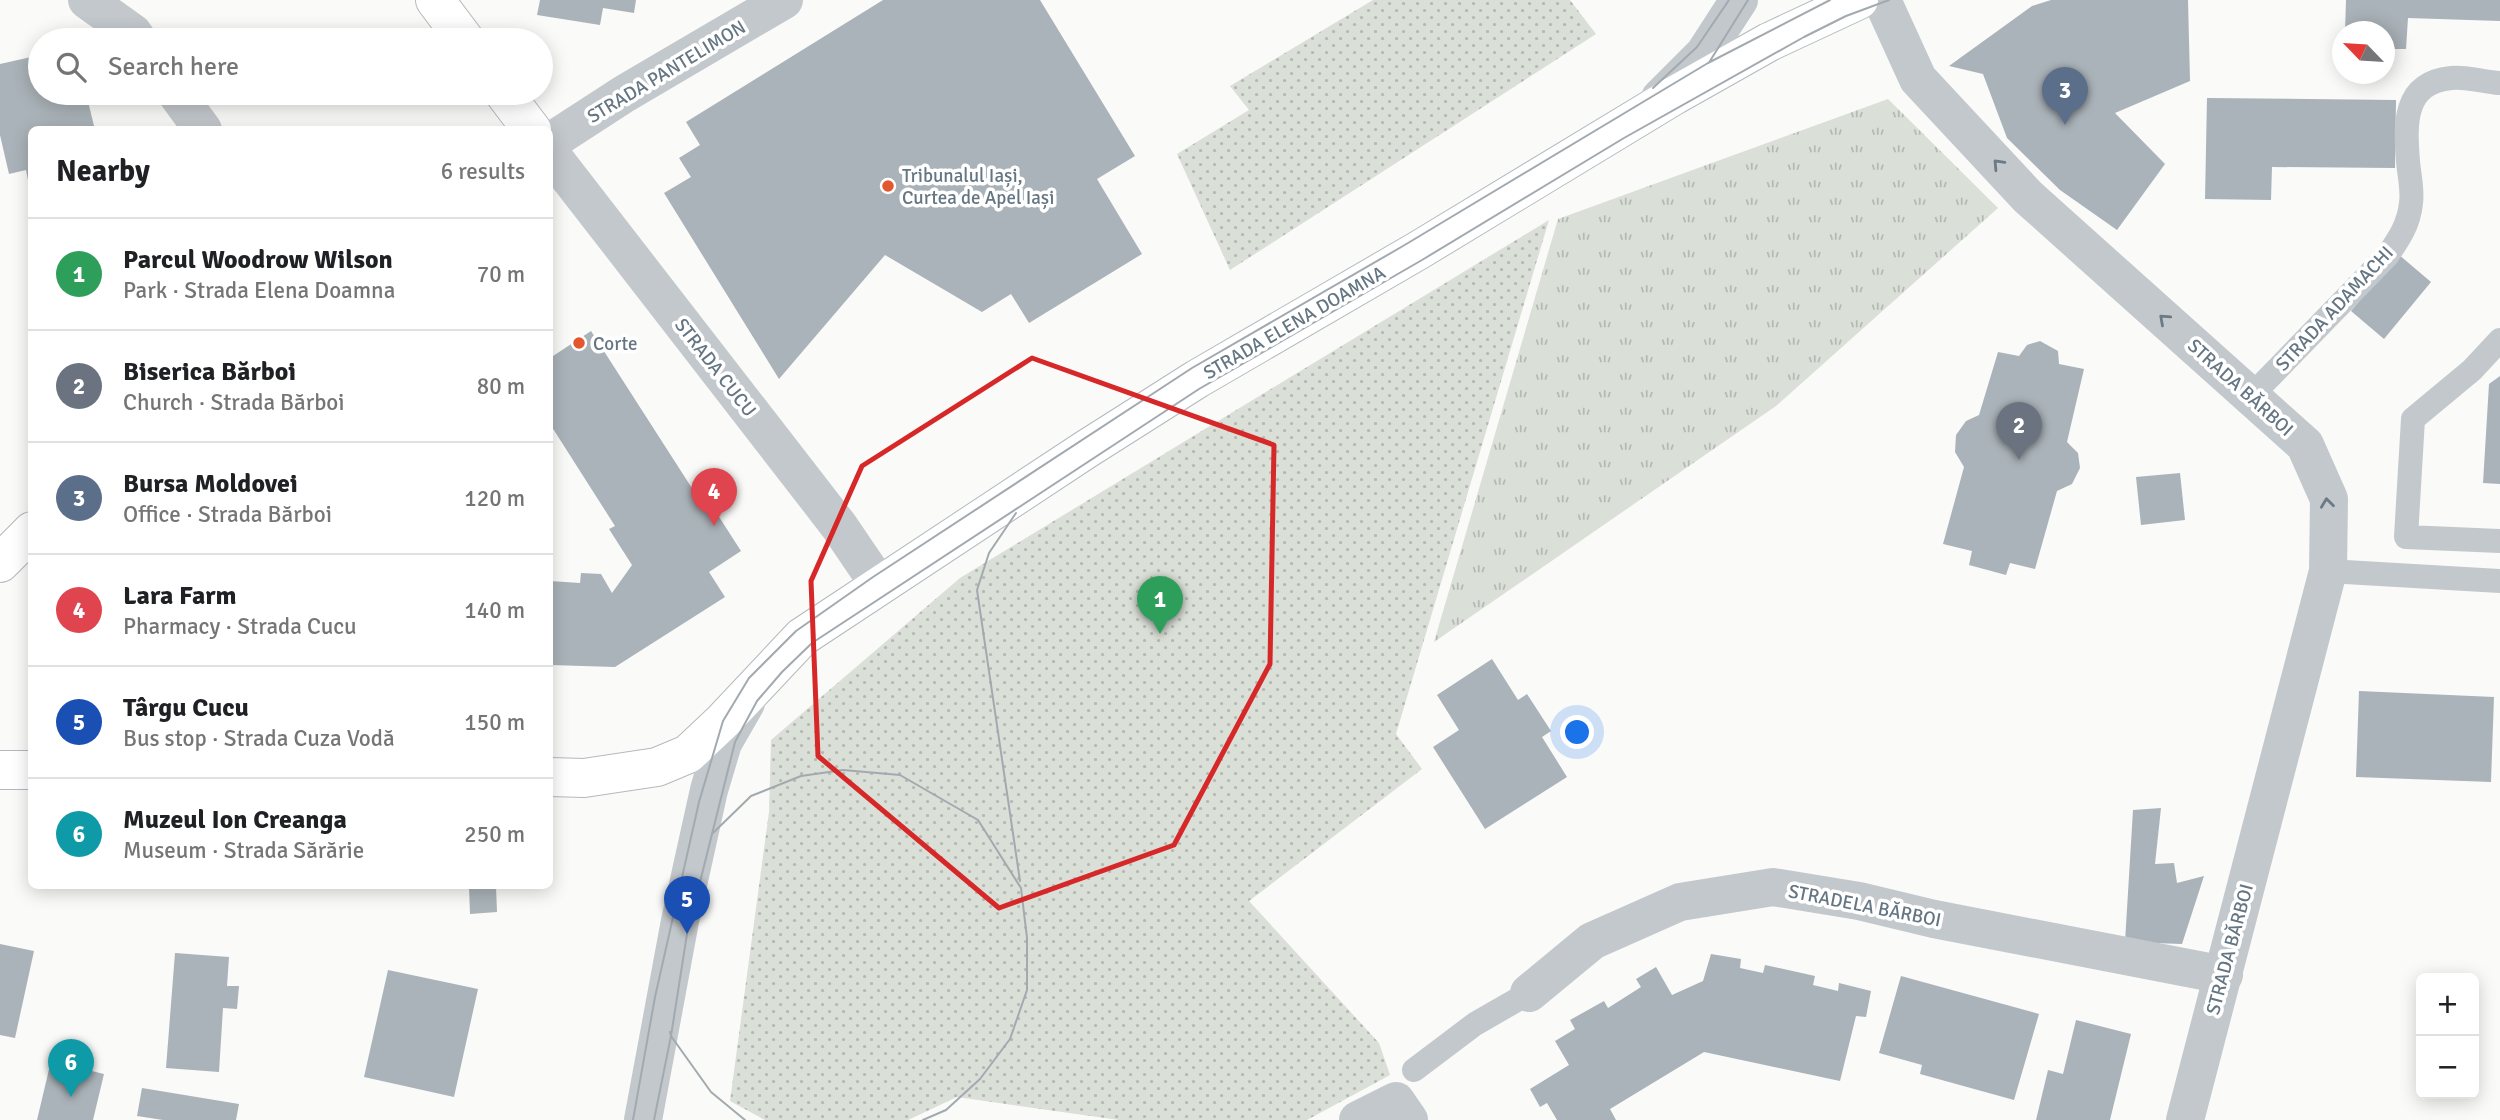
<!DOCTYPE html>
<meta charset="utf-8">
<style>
body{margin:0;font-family:Signika,sans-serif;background:#f2f2f2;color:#202124}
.controls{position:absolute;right:21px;bottom:21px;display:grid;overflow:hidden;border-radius:10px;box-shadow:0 4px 18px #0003}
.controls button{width:63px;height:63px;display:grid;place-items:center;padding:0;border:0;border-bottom:2px solid #e0e0e0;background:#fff;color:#202124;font:35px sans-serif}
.compass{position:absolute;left:2332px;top:21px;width:63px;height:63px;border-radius:50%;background:#fff;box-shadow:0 4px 18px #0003;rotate:295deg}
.you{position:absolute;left:1578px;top:733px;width:24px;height:24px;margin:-18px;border:5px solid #fff;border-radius:50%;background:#1a73e8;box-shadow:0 0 0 10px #1a73e833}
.badge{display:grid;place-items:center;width:46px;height:46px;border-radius:50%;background:#e4572e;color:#fff;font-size:23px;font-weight:700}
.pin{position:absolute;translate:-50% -58px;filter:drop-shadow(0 2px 4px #0008)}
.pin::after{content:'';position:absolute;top:37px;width:24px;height:21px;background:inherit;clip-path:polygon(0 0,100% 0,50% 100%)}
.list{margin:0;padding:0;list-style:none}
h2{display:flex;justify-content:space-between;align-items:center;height:91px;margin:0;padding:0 28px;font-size:30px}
h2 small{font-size:23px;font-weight:400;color:#757577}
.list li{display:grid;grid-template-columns:46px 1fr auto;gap:21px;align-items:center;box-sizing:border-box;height:112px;padding:0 28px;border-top:2px solid #e0e0e0}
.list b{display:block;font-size:26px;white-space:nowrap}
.list p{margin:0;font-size:23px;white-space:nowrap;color:#757577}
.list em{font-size:23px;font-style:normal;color:#757577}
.icon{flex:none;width:38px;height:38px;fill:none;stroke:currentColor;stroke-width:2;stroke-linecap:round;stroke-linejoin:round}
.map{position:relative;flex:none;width:2500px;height:1120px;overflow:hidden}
.search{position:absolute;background:#fff;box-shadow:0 4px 18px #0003;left:28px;top:28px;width:525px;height:77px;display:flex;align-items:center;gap:18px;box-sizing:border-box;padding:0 24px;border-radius:38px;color:#757577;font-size:26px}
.panel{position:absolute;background:#fff;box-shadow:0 4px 18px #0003;left:28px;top:126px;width:525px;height:763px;border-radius:10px}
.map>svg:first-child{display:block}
.grass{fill:url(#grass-tufts)}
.park{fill:url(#park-dots)}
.building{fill:#aab3b9}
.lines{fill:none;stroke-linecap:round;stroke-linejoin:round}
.secondary-casing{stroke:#b3babf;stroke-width:40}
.primary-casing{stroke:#b5babe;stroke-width:40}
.service{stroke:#c3c8cc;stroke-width:24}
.pedestrian{stroke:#c3c8cc;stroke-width:38}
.minor{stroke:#c3c8cc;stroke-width:38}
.tertiary{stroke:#c3c8cc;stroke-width:38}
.secondary{stroke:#fff;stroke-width:38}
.primary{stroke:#fff;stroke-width:38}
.tram{stroke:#a2aab0;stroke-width:2}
.oneway{stroke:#6a7a87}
.marked{fill:none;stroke:#d62828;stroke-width:5;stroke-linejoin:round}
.poi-dot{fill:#e4572e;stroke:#fff;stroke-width:2.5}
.labels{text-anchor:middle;stroke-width:7;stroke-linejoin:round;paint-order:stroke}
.street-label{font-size:19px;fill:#657683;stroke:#fff}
.poi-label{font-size:19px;fill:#657683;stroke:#fff;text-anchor:start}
</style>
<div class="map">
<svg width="2500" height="1120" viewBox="0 0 2500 1120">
<defs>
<pattern id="grass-tufts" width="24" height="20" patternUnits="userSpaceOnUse" patternTransform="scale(1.75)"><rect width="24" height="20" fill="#dadfd7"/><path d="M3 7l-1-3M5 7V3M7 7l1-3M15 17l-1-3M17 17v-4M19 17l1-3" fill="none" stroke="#b4b9b4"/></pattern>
<pattern id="park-dots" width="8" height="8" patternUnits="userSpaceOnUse" patternTransform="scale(1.75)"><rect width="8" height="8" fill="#dadfd7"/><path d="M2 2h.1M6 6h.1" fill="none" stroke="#b4b9b4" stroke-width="1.8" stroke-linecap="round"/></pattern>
</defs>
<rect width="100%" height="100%" fill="#fafaf8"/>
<path class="grass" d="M1888 99 1998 208 1776 406 1434 642 1558 219Z"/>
<path class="park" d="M1373 0H1570L1596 34 1230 270 1177 154 1249 110 1230 86Z
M1549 220 1396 734 1422 769 1249 901 1379 1043 1390 1075 1307 1120H1119L957 1097 908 1120H765L730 1101 769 812 771 740 960 578Z"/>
<path class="building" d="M540 0H636L634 13 603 8 600 25 537 15Z
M883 0H1040L1135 156 1097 179 1142 254 1029 323 1011 294 982 312 885 255 779 379 664 193 691 177 679 158 700 145 686 122Z
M2051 0H2188L2190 81 2115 113 2165 164 2117 230 2060 190 2007 138 1983 74 1949 66 2032 6Z
M2346 0H2500V21L2408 18 2406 49H2384V32H2345Z
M40 55V93H86L95 130H32L30 191 26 170 9 174 0 135V64Z
M2207 98 2396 100 2395 168 2272 167 2271 200 2205 199Z
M2398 254 2431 282 2384 339 2351 311Z
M591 331 697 496 703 492 741 551 709 572 725 597 615 667 550 665V581L580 583 581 573 601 574 612 593 632 565 609 529 615 526 550 424V420L553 417 550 412V358Z
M2040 341 2058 351 2059 364 2084 369 2067 442 2078 453 2080 468 2072 484 2057 491 2035 569 2010 563 2006 575 1969 565 1972 551 1943 544 1964 467 1955 452 1956 435 1966 421 1979 415 1998 352 2019 356 2027 345Z
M2500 376V484L2483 483 2489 384Z
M2180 473 2185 520 2141 525 2136 477Z
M1492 659 1518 700 1527 694 1551 731 1542 737 1567 777 1485 829 1433 747 1459 730 1437 695Z
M2359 691 2494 697 2491 782 2356 777Z
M2161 808 2155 864 2174 863 2177 883 2204 876 2182 944 2125 942 2133 810Z
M496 886 497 912 470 914 469 887Z
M0 944 34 951 15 1038 0 1035Z
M175 953 229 957 227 986H239L237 1009 223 1008 219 1072 166 1068Z
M1711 954 1741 959 1740 968 1763 973 1765 965 1815 976 1813 985 1838 991 1839 983 1871 991 1866 1017 1856 1016 1840 1081 1704 1052 1610 1109 1616 1120H1557L1547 1103 1540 1107 1530 1089 1569 1065 1555 1041 1575 1029 1570 1020 1604 1001 1608 1008 1641 987 1636 979 1656 967 1672 995 1703 981Z
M388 970 478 989 454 1097 364 1077Z
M1901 976 2039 1014 2014 1100 1920 1074 1922 1065 1879 1053Z
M2076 1020 2131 1034 2110 1120H2036L2048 1070 2063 1074Z
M51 1061 104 1074 93 1120H37Z
M142 1088 239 1104 236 1120H163L137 1116Z"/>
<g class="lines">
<defs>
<path id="secondary" d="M0 770H32
M550 777 584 778 657 767 688 754 723 721 802 637 1085 450 1197 379 1419 250 1675 95 1769 42 1859 0"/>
<path id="primary" d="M435 0 465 40
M504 93 532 130
M0 563 32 531"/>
</defs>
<use href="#secondary" class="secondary-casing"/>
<use href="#primary" class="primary-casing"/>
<path class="service" d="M2500 340 2472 370 2413 419 2406 537 2500 541
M2251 396 2387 256C2399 239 2409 224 2411 203 2413 190 2409 174 2408 161 2405 124 2403 83 2451 78 2466 76 2484 82 2499 83
M2328 571 2500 581
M1414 1070 1475 1024 1529 993"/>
<path class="pedestrian" d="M1358 1120 1396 1101 1409 1120"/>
<path class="minor" d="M87 0 133 33 138 40
M176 93 203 130
M1660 98 1704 54 1739 0
M550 142 624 94 784 0
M1529 993 1592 941 1680 902 1773 887 1859 901 1934 919 2224 975
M643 1120 680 921 709 790 723 743 746 703"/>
<path class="tertiary" d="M1882 0 1918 79 2028 197 2305 445 2329 499 2328 571 2185 1120
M550 153 839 526 879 585"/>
<use href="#secondary" class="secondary"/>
<use href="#primary" class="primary"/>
<path class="tram" d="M1710 61 1748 0
M1653 88 1697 47 1729 0
M1016 513 989 553 977 590 1020 881
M712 834 751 796 801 776 843 770 900 775 978 820 1021 888 1027 938V990L1010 1039 980 1079 946 1110 923 1120
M670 1032 671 1036 711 1092 745 1120
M633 1120 655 997 699 802 723 721 749 678 796 631 873 577 1192 368 1403 246 1708 63 1830 0
M654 1120 671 1036 687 934 735 742 757 701 782 672 812 643 1199 389 1422 260 1624 138 1804 37 1846 16 1889 0"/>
</g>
<defs><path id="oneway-chevron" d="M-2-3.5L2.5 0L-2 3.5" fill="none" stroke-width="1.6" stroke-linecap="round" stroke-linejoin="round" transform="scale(1.75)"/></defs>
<g class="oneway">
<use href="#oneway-chevron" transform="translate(1998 164) rotate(-133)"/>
<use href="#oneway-chevron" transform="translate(2164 319) rotate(-138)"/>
<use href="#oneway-chevron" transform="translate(2327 503) rotate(-97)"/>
</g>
<path class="marked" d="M1032 358 1274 445 1270 664 1174 845 999 908 818 756 811 581 862 466Z"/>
<g class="poi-dot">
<circle cx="888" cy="186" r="7"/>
<circle cx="579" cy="343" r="7"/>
</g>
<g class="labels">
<g class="street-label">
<text transform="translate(666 71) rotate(-31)" y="7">STRADA PANTELIMON</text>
<text transform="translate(2334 308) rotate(-47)" y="7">STRADA ADAMACHI</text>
<text transform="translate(1294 322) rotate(-30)" y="7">STRADA ELENA DOAMNA</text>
<text transform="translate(716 367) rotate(52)" y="7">STRADA CUCU</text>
<text transform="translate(2241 387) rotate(42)" y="7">STRADA BĂRBOI</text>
<text transform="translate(1865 905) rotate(11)" y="7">STRADELA BĂRBOI</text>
<text transform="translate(2229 949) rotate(-75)" y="7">STRADA BĂRBOI</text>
</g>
<g class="poi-label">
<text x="902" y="182">Tribunalul Iași,<tspan x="902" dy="22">Curtea de Apel Iași</tspan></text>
<text x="593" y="350">Corte</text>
</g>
</g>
</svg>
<div class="controls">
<button>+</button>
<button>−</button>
</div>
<svg class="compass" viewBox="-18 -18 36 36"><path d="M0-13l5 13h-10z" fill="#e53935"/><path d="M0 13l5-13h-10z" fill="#757577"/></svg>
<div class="you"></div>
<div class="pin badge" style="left:1160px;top:634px;background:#2e9e5b">1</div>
<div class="pin badge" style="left:2019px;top:460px;background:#6b7280">2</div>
<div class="pin badge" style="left:2065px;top:125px;background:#5c6f8a">3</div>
<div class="pin badge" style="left:714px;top:526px;background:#e0444e">4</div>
<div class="pin badge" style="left:687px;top:934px;background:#1a4fb4">5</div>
<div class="pin badge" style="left:71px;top:1097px;background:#0f9aa8">6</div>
<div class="search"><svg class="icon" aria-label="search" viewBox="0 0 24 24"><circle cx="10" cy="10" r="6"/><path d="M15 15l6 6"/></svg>Search here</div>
<section class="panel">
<h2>Nearby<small>6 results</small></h2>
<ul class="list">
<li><span class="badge" style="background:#2e9e5b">1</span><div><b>Parcul Woodrow Wilson</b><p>Park · Strada Elena Doamna</p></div><em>70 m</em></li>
<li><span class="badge" style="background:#6b7280">2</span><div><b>Biserica Bărboi</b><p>Church · Strada Bărboi</p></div><em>80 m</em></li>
<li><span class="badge" style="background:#5c6f8a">3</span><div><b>Bursa Moldovei</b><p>Office · Strada Bărboi</p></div><em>120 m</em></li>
<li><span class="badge" style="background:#e0444e">4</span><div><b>Lara Farm</b><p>Pharmacy · Strada Cucu</p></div><em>140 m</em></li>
<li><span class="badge" style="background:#1a4fb4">5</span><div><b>Târgu Cucu</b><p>Bus stop · Strada Cuza Vodă</p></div><em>150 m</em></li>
<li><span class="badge" style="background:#0f9aa8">6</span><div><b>Muzeul Ion Creanga</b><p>Museum · Strada Sărărie</p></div><em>250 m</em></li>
</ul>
</section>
</div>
